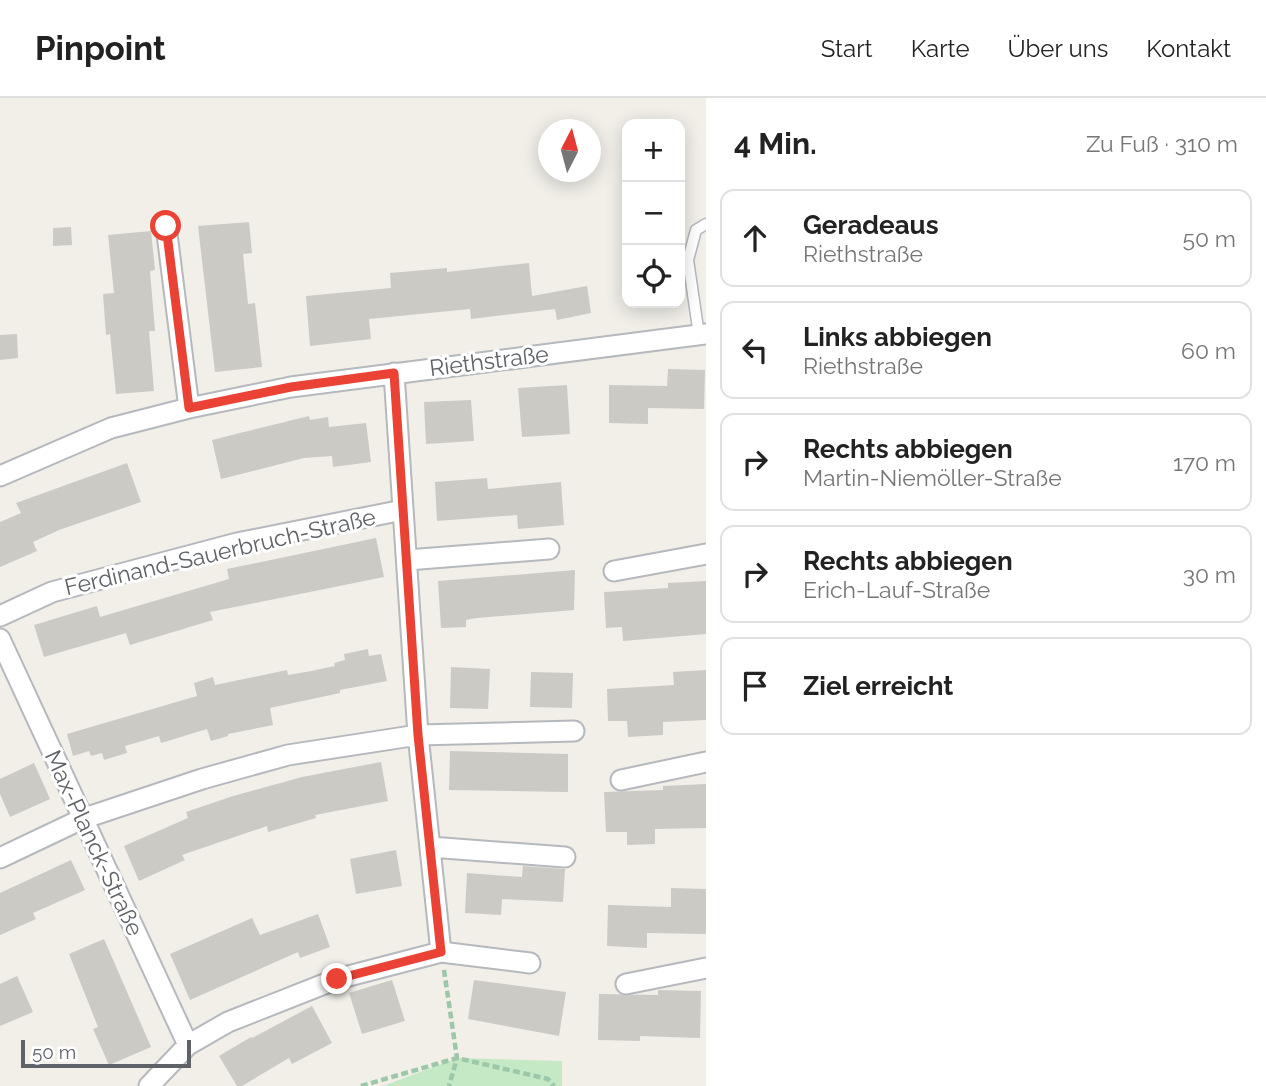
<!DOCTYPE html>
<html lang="de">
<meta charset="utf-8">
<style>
body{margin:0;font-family:Raleway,sans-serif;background:#f6f6f6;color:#222}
.controls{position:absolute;right:21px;top:21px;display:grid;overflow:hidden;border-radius:14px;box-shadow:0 4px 18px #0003}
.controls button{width:63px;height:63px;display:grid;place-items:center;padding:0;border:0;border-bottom:2px solid #e0e0e0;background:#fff;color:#222;font:35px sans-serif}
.compass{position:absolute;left:538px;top:21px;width:63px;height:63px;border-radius:50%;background:#fff;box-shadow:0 4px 18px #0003;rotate:6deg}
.scale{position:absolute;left:21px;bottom:18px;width:170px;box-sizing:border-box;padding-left:7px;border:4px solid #5f6368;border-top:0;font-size:19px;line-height:24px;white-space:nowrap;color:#5f6368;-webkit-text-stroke:5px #fff;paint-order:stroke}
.stop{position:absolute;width:21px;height:21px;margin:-16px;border:5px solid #ea4335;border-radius:50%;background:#fff}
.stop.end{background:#ea4335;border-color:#fff;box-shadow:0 2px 7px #0008}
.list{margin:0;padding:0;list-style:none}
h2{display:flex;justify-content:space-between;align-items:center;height:91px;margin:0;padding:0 28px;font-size:30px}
h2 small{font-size:23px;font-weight:400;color:#767676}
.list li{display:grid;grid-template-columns:46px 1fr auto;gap:21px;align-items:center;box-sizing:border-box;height:98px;margin:0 14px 14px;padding:0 14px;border:2px solid #e0e0e0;border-radius:14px}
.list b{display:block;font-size:26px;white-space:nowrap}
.list p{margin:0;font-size:23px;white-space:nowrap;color:#767676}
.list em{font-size:23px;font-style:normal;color:#767676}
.icon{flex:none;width:38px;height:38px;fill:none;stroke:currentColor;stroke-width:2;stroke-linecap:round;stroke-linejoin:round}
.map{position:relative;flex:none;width:706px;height:988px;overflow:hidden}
header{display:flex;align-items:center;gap:42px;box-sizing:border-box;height:98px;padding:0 35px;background:#fff;border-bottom:2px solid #e0e0e0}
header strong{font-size:33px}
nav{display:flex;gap:38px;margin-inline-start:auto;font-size:24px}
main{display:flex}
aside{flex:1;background:#fff}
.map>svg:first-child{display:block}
.green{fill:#c5e8c5}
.building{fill:#cccac5}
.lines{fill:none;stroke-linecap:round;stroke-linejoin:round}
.service-casing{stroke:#b5b8bc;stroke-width:13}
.minor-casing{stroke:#b5b8bc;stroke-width:23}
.path{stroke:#9cc7a9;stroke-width:4.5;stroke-dasharray:7 3.5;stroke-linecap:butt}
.service{stroke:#fff;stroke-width:10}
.minor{stroke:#fff;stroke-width:19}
.route{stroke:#ea4335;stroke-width:9}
.labels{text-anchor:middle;stroke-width:6;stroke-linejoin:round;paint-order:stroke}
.street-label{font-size:23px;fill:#5f6368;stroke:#fff}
</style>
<header>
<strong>Pinpoint</strong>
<nav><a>Start</a><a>Karte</a><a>Über uns</a><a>Kontakt</a></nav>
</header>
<main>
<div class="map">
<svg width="706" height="988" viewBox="0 0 706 988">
<rect width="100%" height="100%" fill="#f1efe8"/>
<path class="green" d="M457 960 562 963V988H383Z"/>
<path class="building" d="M249 124 252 155 243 156 248 206 255 205 262 269 215 274 198 128Z
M71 129 72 147 53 148V130Z
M151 133 155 172 150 173 155 233H149L154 293 116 296 110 236 106 237 103 196 114 195 108 137Z
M529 165 532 198 587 188 591 215 557 222 555 211 471 221 470 211 369 221 371 241 310 248 306 198 391 190 390 175 447 170V174Z
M17 236 18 260 0 262V237Z
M668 271 705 272 704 311 648 310V326L609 325V287L667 288Z
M567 287 570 336 522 339 518 290Z
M471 302 474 343 426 346 424 304Z
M309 318 310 322 328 319 329 329 366 325 371 364 333 369 332 358 304 360 221 381 212 342Z
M127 365 141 404 59 432 33 444 37 453 0 469V424L21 415 16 405Z
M487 380 488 391 561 384 564 427 518 431 517 417 437 423 435 384Z
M376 440 384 479 210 514 213 522 130 547 126 535 44 559 34 527 97 508 100 519 229 481 227 471Z
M575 472 574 512 477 520 466 522V529L441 530 438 483Z
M706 483V536L623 543 622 529 606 530 604 494 668 490V485Z
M368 551 369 558 381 556 387 583 340 592V595L270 610 273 627 228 636V638L211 643 207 631 161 645 159 638 125 648 127 655 104 662 102 655 91 658 89 653 73 658 67 636 197 598 194 585 213 579 215 587 287 572 288 577 311 573 335 568 334 565 345 562 344 556Z
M451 569 490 571 488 611 450 610Z
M706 572V622L663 624V637L628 639 627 623H608L607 591 674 587 673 574Z
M531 574 573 575 572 610 530 609Z
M450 653 568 656V694L449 692Z
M381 664 388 703 315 717 316 720 268 734 267 728 182 757 185 762 139 783 124 748 188 720 186 714 233 698 302 679Z
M34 665 50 701 10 719 0 696V681Z
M706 686V730L655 731V746L627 747V734H606L604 694 663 692V688Z
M396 752 402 788 356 796 350 761Z
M71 762 85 792 33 815 36 821 0 837V795Z
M523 768 565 771 563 804 502 801 501 817 465 815 467 775 522 779Z
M671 790 706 791V836L647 835V850L607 848 608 807 671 809Z
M318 816 330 849 300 860 298 854 190 902 170 856 252 820 260 837Z
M104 841 151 949 109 967 93 931 98 929 69 856Z
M17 878 33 914 0 928V886Z
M392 882 405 923 362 936 349 895Z
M474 882 566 894 559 938 468 921Z
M658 892 701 893 700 940 640 938V943L598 942 599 896 658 897Z
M312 908 332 945 292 966 289 960 242 988H237L219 958 251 939 252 940Z"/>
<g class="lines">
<defs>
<path id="service" d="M699 237 688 162 696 132 706 126"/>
<path id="minor" d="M166 128 189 310
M394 275 418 637 441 854
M0 378 111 330 189 310 291 289 706 236
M407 462 549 451
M614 473 706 456
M0 518 52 494 237 445 403 412
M0 541 188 947
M621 682 706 664
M430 749 565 759
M0 760 82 721 202 681 288 657 418 637 574 633
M626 886 706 870
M149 988 188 947 228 924 337 881 441 854 530 865"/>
</defs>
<use href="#service" class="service-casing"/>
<use href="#minor" class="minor-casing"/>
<path class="path" d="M444 872 457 960 449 988
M361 988 457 960 548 981 554 988"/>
<use href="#service" class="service"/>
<use href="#minor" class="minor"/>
</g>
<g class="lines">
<path class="route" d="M166 128 189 310 291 289 394 275 418 637 441 854 337 881"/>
</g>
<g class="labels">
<g class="street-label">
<text transform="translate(489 263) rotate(-7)" y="8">Riethstraße</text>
<text transform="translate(220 454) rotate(-13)" y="8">Ferdinand-Sauerbruch-Straße</text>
<text transform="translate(94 745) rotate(65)" y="8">Max-Planck-Straße</text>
</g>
</g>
</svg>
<div class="controls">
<button>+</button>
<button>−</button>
<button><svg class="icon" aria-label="locate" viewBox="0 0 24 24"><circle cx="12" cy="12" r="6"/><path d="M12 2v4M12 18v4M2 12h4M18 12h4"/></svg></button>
</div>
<svg class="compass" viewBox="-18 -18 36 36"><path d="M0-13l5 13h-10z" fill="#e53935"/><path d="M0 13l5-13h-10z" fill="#767676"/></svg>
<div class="scale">50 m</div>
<div class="stop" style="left:166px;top:128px"></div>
<div class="stop end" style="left:337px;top:881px"></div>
</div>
<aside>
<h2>4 Min.<small>Zu Fuß · 310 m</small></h2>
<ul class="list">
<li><svg class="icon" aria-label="ahead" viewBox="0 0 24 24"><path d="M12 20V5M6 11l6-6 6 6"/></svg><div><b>Geradeaus</b><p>Riethstraße</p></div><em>50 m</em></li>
<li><svg class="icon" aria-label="left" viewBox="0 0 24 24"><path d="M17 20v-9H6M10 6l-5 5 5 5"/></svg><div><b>Links abbiegen</b><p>Riethstraße</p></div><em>60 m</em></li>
<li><svg class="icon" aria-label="right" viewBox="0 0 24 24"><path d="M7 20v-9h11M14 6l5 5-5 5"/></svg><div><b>Rechts abbiegen</b><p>Martin-Niemöller-Straße</p></div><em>170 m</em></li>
<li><svg class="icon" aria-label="right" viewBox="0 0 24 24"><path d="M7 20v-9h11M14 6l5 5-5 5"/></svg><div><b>Rechts abbiegen</b><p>Erich-Lauf-Straße</p></div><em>30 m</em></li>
<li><svg class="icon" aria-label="arrive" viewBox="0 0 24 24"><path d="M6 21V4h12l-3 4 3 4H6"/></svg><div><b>Ziel erreicht</b></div></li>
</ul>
</aside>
</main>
